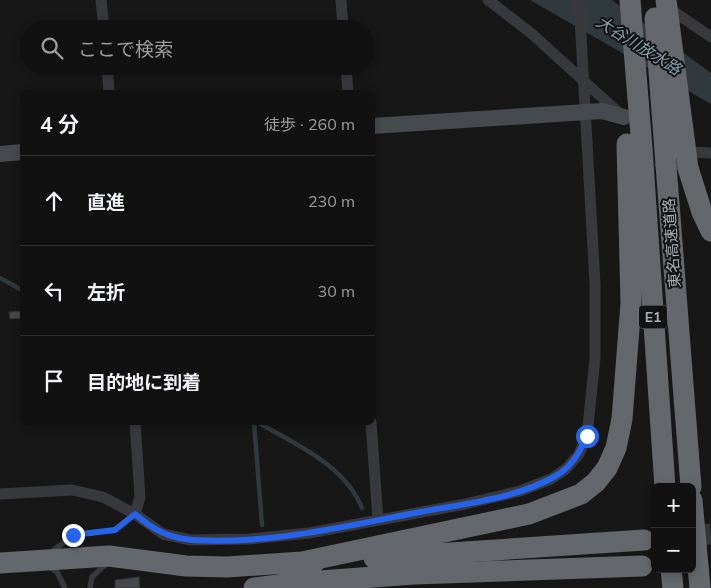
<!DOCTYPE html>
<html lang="ja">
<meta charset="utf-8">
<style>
body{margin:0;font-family:Mulish,"Noto Sans JP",sans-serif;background:#1e1f20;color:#f1f3f6}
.controls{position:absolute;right:15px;bottom:15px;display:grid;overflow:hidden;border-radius:8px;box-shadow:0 2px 8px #0003}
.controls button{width:45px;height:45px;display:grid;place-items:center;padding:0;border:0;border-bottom:1px solid #303132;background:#111112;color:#f1f3f6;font:25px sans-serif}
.stop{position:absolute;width:15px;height:15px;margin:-11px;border:4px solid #2563eb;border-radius:50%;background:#fff}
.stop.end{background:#2563eb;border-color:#fff;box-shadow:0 1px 5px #0008}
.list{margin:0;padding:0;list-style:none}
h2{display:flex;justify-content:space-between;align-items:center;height:65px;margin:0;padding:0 20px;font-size:21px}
h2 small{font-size:16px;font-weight:400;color:#9c9d9f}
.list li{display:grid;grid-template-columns:32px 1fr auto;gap:15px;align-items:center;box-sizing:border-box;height:90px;padding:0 20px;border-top:1px solid #303132}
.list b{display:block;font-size:19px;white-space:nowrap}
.list em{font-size:16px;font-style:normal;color:#9c9d9f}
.icon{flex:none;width:28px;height:28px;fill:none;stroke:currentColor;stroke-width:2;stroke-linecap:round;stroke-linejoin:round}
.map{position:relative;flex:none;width:711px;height:588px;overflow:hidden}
.search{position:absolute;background:#111112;box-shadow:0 2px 8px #0003;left:20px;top:20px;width:355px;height:55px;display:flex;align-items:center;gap:12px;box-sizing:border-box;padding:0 18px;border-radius:28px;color:#9c9d9f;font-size:19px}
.panel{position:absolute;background:#111112;box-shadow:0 2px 8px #0003;left:20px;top:90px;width:355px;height:335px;border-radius:8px}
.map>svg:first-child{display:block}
.water{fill:#30393d}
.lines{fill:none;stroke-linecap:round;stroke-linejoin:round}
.stream{stroke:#30393d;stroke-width:4.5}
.building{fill:#46474b;stroke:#313134}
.highway-tunnel{stroke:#343638;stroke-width:21;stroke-dasharray:21 11;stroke-linecap:butt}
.lane{stroke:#38393d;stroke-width:5.5}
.street{stroke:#38393d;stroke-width:11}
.secondary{stroke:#46494d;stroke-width:16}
.highway{stroke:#64686d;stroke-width:21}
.highway-bridge{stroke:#64686d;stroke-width:21}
.route{stroke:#2563eb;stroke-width:6}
.labels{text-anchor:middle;stroke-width:4;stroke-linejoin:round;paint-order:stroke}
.shield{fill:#121213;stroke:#7c8186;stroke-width:1}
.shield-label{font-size:14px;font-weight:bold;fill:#aab0b7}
.street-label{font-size:15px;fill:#aab0b7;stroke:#121213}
.water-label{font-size:16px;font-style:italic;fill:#84a0af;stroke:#121213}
</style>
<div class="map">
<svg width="711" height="588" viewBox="0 0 711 588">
<rect width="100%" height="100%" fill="#171718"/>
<path class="water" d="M530 0H612L711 73V104Z"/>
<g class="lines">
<path class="stream" d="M0 278 22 290
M254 422 262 525
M257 422C295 444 345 465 362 508"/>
</g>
<path class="building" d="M22 311V318L10 319 9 312Z
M139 577 140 588H115V580Z"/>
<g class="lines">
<path class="highway-tunnel" d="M692 536 711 534"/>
<path class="lane" d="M49 554 73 535 115 530 135 514
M49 567 57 572 65 588
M90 588 92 577 106 564"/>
<path class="street" d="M101 0 104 29
M341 0 343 29
M488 0 531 33 619 113
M667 7 711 37
M107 66 109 92
M346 66 348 92
M684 147 692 152 711 153
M135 422 140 497 135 514
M371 422 378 520
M0 494 72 490 103 497 135 514 163 534 191 540 250 539 309 533 465 504 520 491 551 479 566 469 579 454 587 436 595 358V284L579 0"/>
<path class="secondary" d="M372 126 602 111 624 117
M0 154 22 152"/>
<path class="highway" d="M642 148 665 487
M666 165 691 487
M688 168 702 212 711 231
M692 500 700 588
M374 558 644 540
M302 562 529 514 581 494 596 482 607 468 616 448 622 419 631 303 627 144
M0 563 109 556 186 566 227 567 316 561
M671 569 673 588
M254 588 293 583 414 574 642 566"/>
<path class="highway-bridge" d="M630 0 642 148
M666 0 688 168
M655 18 666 165"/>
</g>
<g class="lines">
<path class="route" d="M73 535 115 530 135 514C152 529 168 538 192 540 268 545 346 526 420 512 463 504 513 499 552 478 570 469 579 454 587 436"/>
</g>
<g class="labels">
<rect class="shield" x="639" y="305.5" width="28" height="23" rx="4"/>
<g class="shield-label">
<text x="653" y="322">E1</text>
</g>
<g class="street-label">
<text transform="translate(672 243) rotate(-94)" y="5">東名高速道路</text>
</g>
<g class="water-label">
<text transform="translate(639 45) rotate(32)" y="6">大谷川放水路</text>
</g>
</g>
</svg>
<div class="controls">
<button>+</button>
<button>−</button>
</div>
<div class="stop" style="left:587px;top:436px"></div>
<div class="stop end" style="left:73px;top:535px"></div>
<div class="search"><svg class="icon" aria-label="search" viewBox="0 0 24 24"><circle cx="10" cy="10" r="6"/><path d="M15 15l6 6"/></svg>ここで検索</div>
<section class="panel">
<h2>4 分<small>徒歩 · 260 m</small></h2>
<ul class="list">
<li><svg class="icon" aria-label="ahead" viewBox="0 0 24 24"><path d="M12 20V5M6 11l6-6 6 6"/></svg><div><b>直進</b></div><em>230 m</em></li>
<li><svg class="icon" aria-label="left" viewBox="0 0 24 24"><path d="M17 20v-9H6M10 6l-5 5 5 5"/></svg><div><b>左折</b></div><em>30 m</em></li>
<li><svg class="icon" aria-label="arrive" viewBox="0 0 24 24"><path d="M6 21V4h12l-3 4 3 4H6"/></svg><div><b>目的地に到着</b></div></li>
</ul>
</section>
</div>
